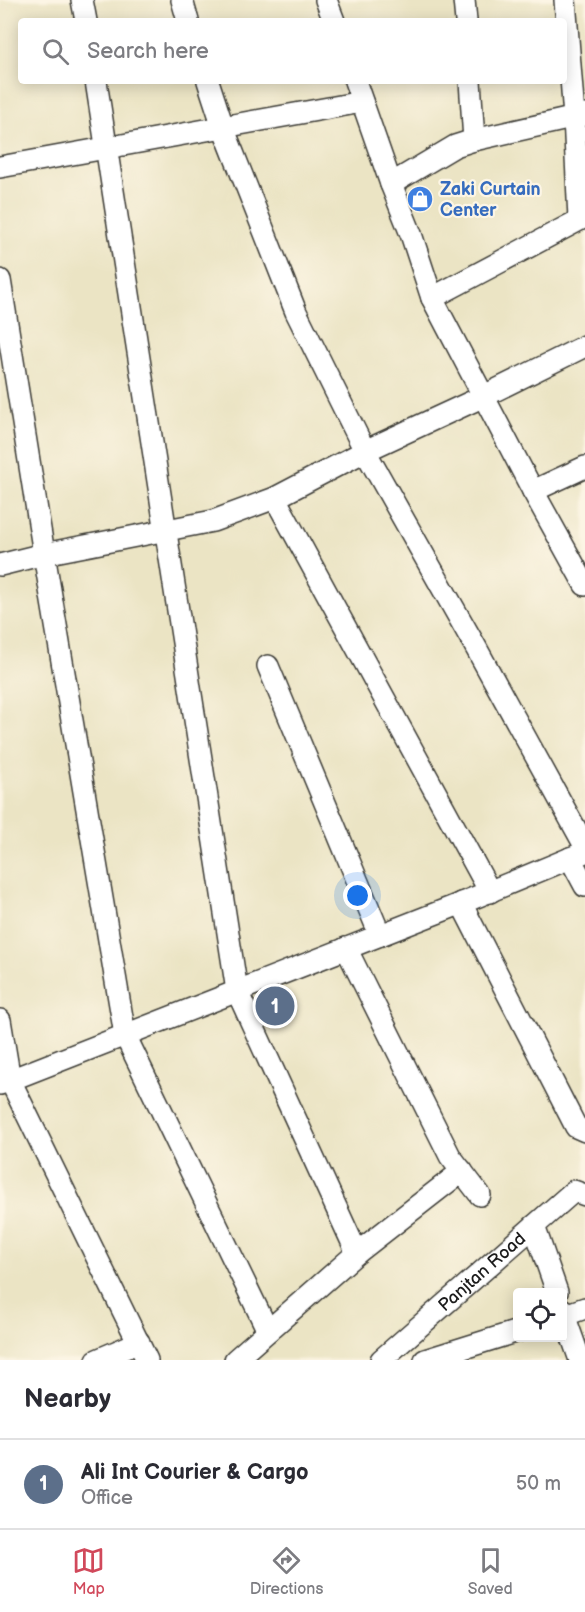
<!DOCTYPE html>
<style>
body{margin:0;font-family:"Balsamiq Sans",sans-serif;background:#f2f2f3;color:#2b2b33}
.controls{position:absolute;right:18px;bottom:18px;display:grid;overflow:hidden;border-radius:6px;box-shadow:0 3px 15px #0003}
.controls button{width:54px;height:54px;display:grid;place-items:center;padding:0;border:0;border-bottom:2px solid #e1e1e2;background:#fff;color:#2b2b33;font:30px sans-serif}
.you{position:absolute;left:358px;top:896px;width:21px;height:21px;margin:-15px;border:4px solid #fff;border-radius:50%;background:#1a73e8;box-shadow:0 0 0 9px #1a73e833}
.badge{display:grid;place-items:center;width:39px;height:39px;border-radius:50%;background:#d1495b;color:#fff;font-size:20px;font-weight:700}
.pin{position:absolute;translate:-50% -50%;border:3px solid #fff;box-shadow:0 2px 6px #0006}
.list{margin:0;padding:0;list-style:none}
h2{display:flex;justify-content:space-between;align-items:center;height:78px;margin:0;padding:0 24px;font-size:26px}
h2 small{font-size:20px;font-weight:400;color:#7c7c81}
.list li{display:grid;grid-template-columns:39px 1fr auto;gap:18px;align-items:center;box-sizing:border-box;height:90px;padding:0 24px;border-top:2px solid #e1e1e2}
.list b{display:block;font-size:22px;white-space:nowrap}
.list p{margin:0;font-size:20px;white-space:nowrap;color:#7c7c81}
.list em{font-size:20px;font-style:normal;color:#7c7c81}
.icon{flex:none;width:33px;height:33px;fill:none;stroke:currentColor;stroke-width:2;stroke-linecap:round;stroke-linejoin:round}
.map{position:relative;flex:none;width:585px;height:1360px;overflow:hidden}
.search{position:absolute;background:#fff;box-shadow:0 3px 15px #0003;left:18px;right:18px;top:18px;height:66px;display:flex;align-items:center;gap:15px;box-sizing:border-box;padding:0 21px;border-radius:6px;color:#7c7c81;font-size:22px}
.sheet{height:168px;background:#fff}
nav{display:flex;justify-content:space-around;align-items:center;box-sizing:border-box;height:84px;border-top:2px solid #e1e1e2;background:#fff;font-size:16px;color:#7c7c81}
nav a{display:grid;justify-items:center;gap:3px}
nav .on{color:#d1495b}
.map>svg:first-child{display:block}
.lines{fill:none;stroke-linecap:round;stroke-linejoin:round}
.minor-casing{stroke:#3b3a35;stroke-width:24}
.minor{stroke:#fff;stroke-width:21}
.labels{text-anchor:middle;stroke-width:4.5;stroke-linejoin:round;paint-order:stroke}
.shop-label{font-size:18px;font-weight:bold;fill:#366cbe;stroke:#fcf5e5;text-anchor:start}
.street-label{font-size:18px;fill:#1c1c1c;stroke:#fcf5e5}
</style>
<div class="map">
<svg width="585" height="1360" viewBox="0 0 585 1360">
<rect width="100%" height="100%" fill="#fcf5e5"/>
<filter id="ink" filterUnits="userSpaceOnUse"><feTurbulence type="fractalNoise" baseFrequency=".0167" numOctaves="2"/><feDisplacementMap in="SourceGraphic" scale="12" xChannelSelector="R" yChannelSelector="G"/><feConvolveMatrix kernelMatrix="1 2 1 2 8 2 1 2 1" color-interpolation-filters="sRGB"/></filter>
<filter id="wash" filterUnits="userSpaceOnUse"><feTurbulence type="fractalNoise" baseFrequency=".008" numOctaves="4" result="noise"/><feDisplacementMap in="SourceGraphic" scale="24" xChannelSelector="R" yChannelSelector="G"/><feGaussianBlur stdDeviation="1.35" result="paint"/><feColorMatrix in="noise" values="0 0 0 0 0 0 0 0 0 0 0 0 0 0 0 0 0 1.4 0 .05"/><feComposite in="paint" operator="in"/></filter>
<g filter="url(#wash)">
<rect width="100%" height="100%" fill="#ebe4c4"/>
</g>
<g filter="url(#ink)">
<g class="lines">
<defs>
<g id="minor">
<path d="M82 0 86 21"/>
<path d="M182 0 188 21"/>
<path d="M326 0 334 21"/>
<path d="M464 0 466 21"/>
<path d="M565 0 574 117 579 219"/>
<path d="M96 81 237 991 357 1253"/>
<path d="M208 81 223 127 296 312 365 451 474 644 585 846"/>
<path d="M355 81 391 184 411 234 432 298 533 491 585 585"/>
<path d="M470 81 474 140"/>
<path d="M0 167 362 102"/>
<path d="M391 184 455 146 474 140 585 115"/>
<path d="M0 280 44 554 125 1035 268 1331"/>
<path d="M432 298 585 217"/>
<path d="M533 491 585 467"/>
<path d="M275 498 490 892"/>
<path d="M0 565 44 554 213 521 275 498 365 451 484 396 585 346"/>
<path d="M268 666 380 935"/>
<path d="M570 858 585 886"/>
<path d="M461 903 576 1127 585 1131"/>
<path d="M346 948 450 1156 480 1195"/>
<path d="M0 1020 10 1080 147 1360"/>
<path d="M0 1084 452 907 585 852"/>
<path d="M534 1226 557 1292"/>
<path d="M562 1309 580 1360"/>
<path d="M562 1316 585 1308"/>
<path d="M97 1360 139 1342"/>
<path d="M235 1360 357 1253 462 1171"/>
<path id="s1" d="M381 1360 574 1191 585 1195"/>
<path d="M425 1360 518 1331"/>
</g>
</defs>
<use href="#minor" class="minor-casing"/>
<use href="#minor" class="minor"/>
</g>
</g>
<defs>
<symbol id="shop-disc" viewBox="-11 -11 22 22"><circle r="9.5" fill="#3f7fe0" stroke="#fcf5e5"/><path d="M-5-2.5h2.3a2.7 3.5 0 0 1 5.4 0H5L5.5 6h-11ZM-1.5-2.5h3a1.5 2.3 0 0 0-3 0Z" fill="#fff"/></symbol>
</defs>
<g fill-rule="evenodd">
<use href="#shop-disc" x="405" y="184" width="30" height="30"/>
</g>
<g class="labels">
<g class="shop-label">
<text x="440" y="195">Zaki Curtain<tspan x="440" dy="21">Center</tspan></text>
</g>
<g class="street-label">
<text dy="6" stroke="none"><textPath href="#s1" startOffset="134">Panjtan Road</textPath></text>
</g>
</g>
</svg>
<div class="controls">
<button><svg class="icon" aria-label="locate" viewBox="0 0 24 24"><circle cx="12" cy="12" r="6"/><path d="M12 2v4M12 18v4M2 12h4M18 12h4"/></svg></button>
</div>
<div class="you"></div>
<div class="pin badge" style="left:275px;top:1006px;background:#5c6f8a">1</div>
<div class="search"><svg class="icon" aria-label="search" viewBox="0 0 24 24"><circle cx="10" cy="10" r="6"/><path d="M15 15l6 6"/></svg>Search here</div>
</div>
<section class="sheet">
<h2>Nearby<small></small></h2>
<ul class="list">
<li><span class="badge" style="background:#5c6f8a">1</span><div><b>Ali Int Courier &amp; Cargo</b><p>Office</p></div><em>50 m</em></li>
</ul>
</section>
<nav>
<a class="on"><svg class="icon" aria-label="map" viewBox="0 0 24 24"><path d="M3 6l6-2 6 2 6-2v14l-6 2-6-2-6 2zM9 4v14M15 6v14"/></svg>Map</a>
<a><svg class="icon" aria-label="directions" viewBox="0 0 24 24"><path d="M12 3l9 9-9 9-9-9zM9 14v-3h6M13 9l2 2-2 2"/></svg>Directions</a>
<a><svg class="icon" aria-label="saved" viewBox="0 0 24 24"><path d="M7 4h10v16l-5-4-5 4z"/></svg>Saved</a>
</nav>
